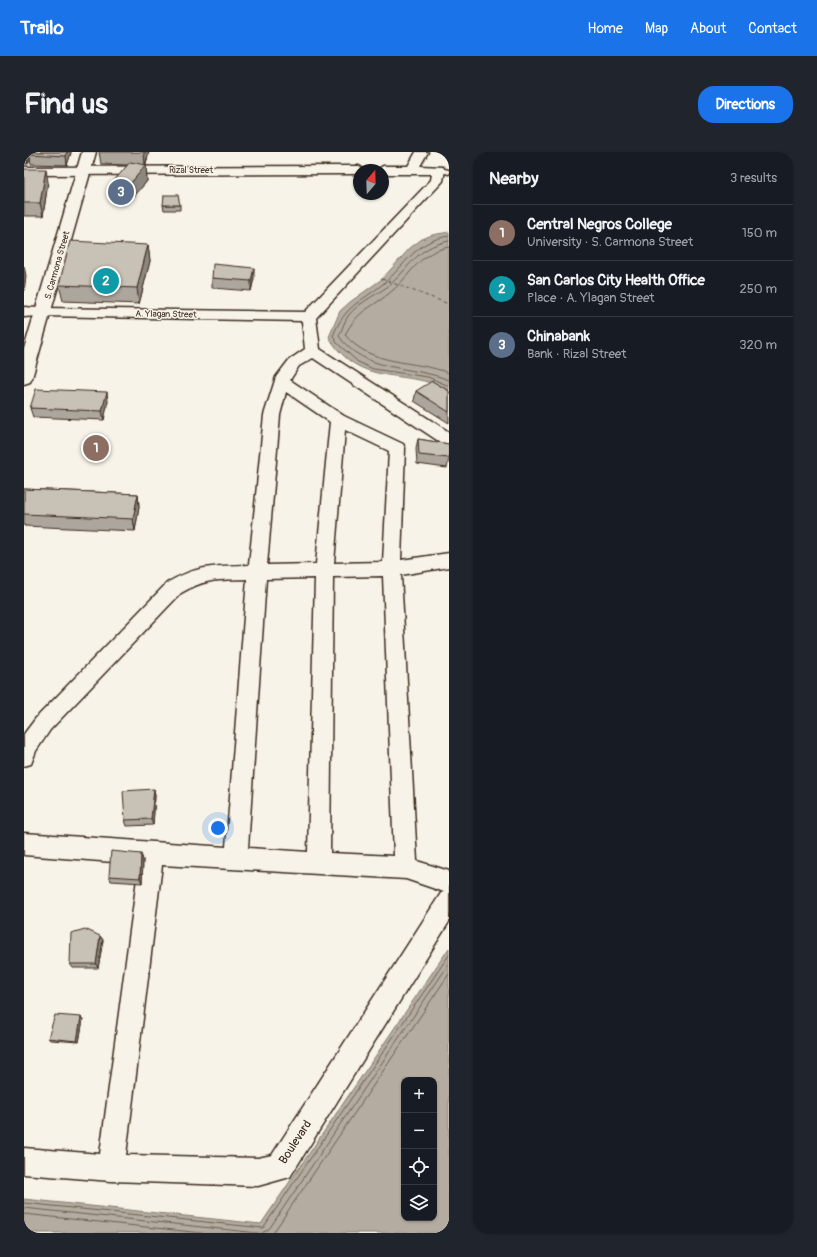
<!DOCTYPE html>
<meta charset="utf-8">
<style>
body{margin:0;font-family:Pangolin,sans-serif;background:#20242c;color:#f1f3f6}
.controls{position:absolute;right:12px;bottom:12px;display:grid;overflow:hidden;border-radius:8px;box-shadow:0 1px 3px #0004}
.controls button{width:36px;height:36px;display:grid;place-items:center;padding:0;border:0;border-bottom:1px solid #363941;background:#171b24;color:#f1f3f6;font:20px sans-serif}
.compass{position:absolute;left:329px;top:12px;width:36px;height:36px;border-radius:50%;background:#171b24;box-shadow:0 1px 3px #0004;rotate:19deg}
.you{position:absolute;left:194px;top:676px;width:14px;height:14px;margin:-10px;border:3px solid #fff;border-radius:50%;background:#1a73e8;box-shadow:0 0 0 6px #1a73e833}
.badge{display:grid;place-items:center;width:26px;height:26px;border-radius:50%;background:#1a73e8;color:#fff;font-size:13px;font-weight:700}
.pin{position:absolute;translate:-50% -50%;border:2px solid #fff;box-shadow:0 1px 4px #0006}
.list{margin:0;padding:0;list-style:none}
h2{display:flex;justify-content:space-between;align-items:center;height:52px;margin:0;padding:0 16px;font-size:17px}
h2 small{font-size:13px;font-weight:400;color:#9ea1a6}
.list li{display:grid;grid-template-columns:26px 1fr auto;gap:12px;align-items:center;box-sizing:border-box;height:56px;padding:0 16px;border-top:1px solid #363941}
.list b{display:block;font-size:15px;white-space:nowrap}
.list p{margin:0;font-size:13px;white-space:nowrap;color:#9ea1a6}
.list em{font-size:13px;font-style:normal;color:#9ea1a6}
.icon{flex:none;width:22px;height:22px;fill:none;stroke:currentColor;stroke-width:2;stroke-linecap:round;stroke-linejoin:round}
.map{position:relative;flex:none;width:425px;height:1081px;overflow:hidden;border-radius:16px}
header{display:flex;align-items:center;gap:24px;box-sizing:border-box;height:56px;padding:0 20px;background:#1a73e8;color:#fff}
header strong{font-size:19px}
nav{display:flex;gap:22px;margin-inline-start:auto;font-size:14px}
.intro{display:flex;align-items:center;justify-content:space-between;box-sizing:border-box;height:96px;padding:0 24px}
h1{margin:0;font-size:28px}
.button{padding:10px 18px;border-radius:16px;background:#1a73e8;color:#fff;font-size:14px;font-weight:700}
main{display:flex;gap:24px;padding:0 24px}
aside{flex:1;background:#171b24;border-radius:16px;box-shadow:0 1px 3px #0004}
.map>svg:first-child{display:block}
.water{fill:#b4aca0;stroke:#84786c;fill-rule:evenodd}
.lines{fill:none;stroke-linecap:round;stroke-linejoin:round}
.shore{stroke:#6b5e52;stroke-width:1}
.ferry{stroke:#5f5145;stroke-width:1;stroke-dasharray:3.5 3;stroke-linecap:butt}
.service-casing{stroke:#3b2a1e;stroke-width:3}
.minor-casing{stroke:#3b2a1e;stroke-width:3}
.tertiary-casing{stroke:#3b2a1e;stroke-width:3}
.trunk-casing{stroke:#3b2a1e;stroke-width:3}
.service{fill:#f7f3e8;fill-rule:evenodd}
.minor{fill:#f7f3e8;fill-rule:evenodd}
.tertiary{fill:#f7f3e8;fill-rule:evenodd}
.trunk{fill:#f7f3e8;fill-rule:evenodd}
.wall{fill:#aca69d;stroke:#3b2a1e}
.shaded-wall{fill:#8c877f;stroke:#3b2a1e}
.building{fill:#c8c1b6;stroke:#3b2a1e}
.labels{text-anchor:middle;stroke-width:3;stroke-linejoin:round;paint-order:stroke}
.far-street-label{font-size:9px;fill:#3b2a1e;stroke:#f7f3e8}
.near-street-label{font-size:12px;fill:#3b2a1e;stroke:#f7f3e8}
</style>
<header>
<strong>Trailo</strong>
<nav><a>Home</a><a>Map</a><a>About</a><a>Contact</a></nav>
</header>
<div class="intro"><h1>Find us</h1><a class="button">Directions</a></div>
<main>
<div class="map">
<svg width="425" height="1081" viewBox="0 0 425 1081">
<rect width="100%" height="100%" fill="#f7f3e8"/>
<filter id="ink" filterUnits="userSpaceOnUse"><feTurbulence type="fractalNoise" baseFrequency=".025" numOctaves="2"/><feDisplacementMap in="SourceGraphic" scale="8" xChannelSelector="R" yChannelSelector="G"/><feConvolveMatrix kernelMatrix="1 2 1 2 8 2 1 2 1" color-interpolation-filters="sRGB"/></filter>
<g filter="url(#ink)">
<path class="water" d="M425 80V238C380 215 336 237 305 185L316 159 326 150 358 127 386 96 398 87 408 83Z
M425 796V1081H0V1047L237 1072ZM380 928H410V1066H380Z"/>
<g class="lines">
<path class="shore" d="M425 84C391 89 383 112 359 132 336 151 321 153 309 184L313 191 334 210 349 217 404 225 425 234
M425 89C390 96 387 116 363 135 350 144 333 152 324 164 320 170 318 178 315 184 340 221 388 213 425 228
M425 95C395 100 388 122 368 139 347 157 334 157 321 183 348 215 389 207 425 221
M0 1051 239 1076 425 803
M0 1056 234 1081
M0 1062 178 1081
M238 1081 245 1077 425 812
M249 1081 425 822"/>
<path class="ferry" d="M358 127 425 152"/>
<defs>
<path id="service" d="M415 16 425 18V22L413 19 412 18Z"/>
<path id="minor" d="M392 0H404L396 14 419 15 421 18 419 29 292 166 296 197 425 280V294L419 292 289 206 275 214 266 228 320 264 379 292 381 296 377 408 425 401V415L377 423 393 709 425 719V770L266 1025 234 1034 87 1029 0 1022V996L76 1002 115 712 0 703V681L202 695 223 427C195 428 182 426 157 441L26 578 12 599 7 612 0 614V582L12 566 143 431C173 413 191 414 225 413L240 263 252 225 265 208 281 197 278 169 20 164 15 163 13 160 15 157 20 156 281 160 407 28 408 22H359V18H353L359 14H384ZM262 240 306 270 292 412 243 413 256 263ZM321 278 365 299 359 410 310 411ZM359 424 370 704 306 701 309 425ZM291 426 284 700 224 696 242 427ZM138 713 382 727 420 740 417 741 248 1003 234 1006 102 1003Z
M335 14 341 18H335V22L0 23V15Z"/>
<path id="tertiary" d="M0 155 26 157 28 160 26 163 0 165Z"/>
<path id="trunk" d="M58 0H72L8 226 6 230 0 232V197Z"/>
</defs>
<use href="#service" class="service-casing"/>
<use href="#minor" class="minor-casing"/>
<use href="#tertiary" class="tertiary-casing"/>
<use href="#trunk" class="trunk-casing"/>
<use href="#service" class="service"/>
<use href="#minor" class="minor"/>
<use href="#tertiary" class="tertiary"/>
<use href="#trunk" class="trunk"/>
</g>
<path class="wall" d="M0 0H47V1L43 13 7 12 6 5 4 12H0Z
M75 0H125L122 13 123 29 107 48 92 45 90 29 104 13 77 12Z
M0 17 24 30 19 64H0Z
M139 53H156V58H140Z
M124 93 126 109 115 152 39 149 35 133Z
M188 126H230L227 139 188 136Z
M392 239H425V271L390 249Z
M84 249 80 268 9 265 6 256Z
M394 287 425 292V307L423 316 393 312 392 296Z
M0 337 114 342 115 355 111 379 0 374Z
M130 637 131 644 129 673 103 674 101 668Z
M117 702 119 708 118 731 87 729 85 724Z
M76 784 79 788 74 816H49L46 812Z
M57 865 59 867 55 890 26 888 24 886Z"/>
<path class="shaded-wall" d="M3 0H7L5 2 6 5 4 12 2 2Z
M43 0H47V1L43 13 42 4Z
M120 0H125L121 13H122L123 29 107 48 106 32 121 13Z
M22 17 24 30 19 64 16 51Z
M124 93 126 109 115 152 113 136Z
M0 114 2 124 0 140Z
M230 116V126L227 139V129Z
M83 240 84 249 80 268 78 259Z
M114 342 115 355 111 379 109 367Z
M130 637 131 644 129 673 127 667Z
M117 702 119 708 118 731 116 726Z
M76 784 79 788 74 816 72 812Z
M57 865 59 867 55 890 53 889Z"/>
<path class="building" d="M0 0H3L2 2H0Z
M6 0H43L42 4 5 2Z
M106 10 122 13 106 32 90 29Z
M0 17H22L16 51H0Z
M140 43H154L156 53H139Z
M46 89 124 93 113 136 35 133Z
M189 112 230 116 227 129 188 126Z
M408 229 425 239V260L392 239Z
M12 237 83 240 78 259 6 256Z
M394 287 425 292V306L395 303Z
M0 337 114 342 109 367 0 362Z
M130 637 127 667 101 668 99 639Z
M87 699 117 702 116 726 85 724Z
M61 777 76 784 72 812H46L47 781Z
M31 863 57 865 53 889 24 886Z"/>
</g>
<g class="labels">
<g class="far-street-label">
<text x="167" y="21">Rizal Street</text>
<text transform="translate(33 113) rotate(-74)" y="3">S. Carmona Street</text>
<text transform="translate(142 162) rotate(1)" y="3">A. Ylagan Street</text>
</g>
<g class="near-street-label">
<text transform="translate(271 990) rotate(-57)" y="4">Boulevard</text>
</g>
</g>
</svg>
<div class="controls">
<button>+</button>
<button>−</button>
<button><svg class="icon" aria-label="locate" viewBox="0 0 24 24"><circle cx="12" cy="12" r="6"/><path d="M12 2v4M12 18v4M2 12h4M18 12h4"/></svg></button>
<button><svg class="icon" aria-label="layers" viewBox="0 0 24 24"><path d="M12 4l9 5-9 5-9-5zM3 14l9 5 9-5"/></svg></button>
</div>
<svg class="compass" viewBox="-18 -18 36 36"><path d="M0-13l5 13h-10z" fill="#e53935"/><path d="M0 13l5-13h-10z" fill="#9ea1a6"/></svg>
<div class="you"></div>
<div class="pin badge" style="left:72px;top:296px;background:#8d6e63">1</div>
<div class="pin badge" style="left:82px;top:129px;background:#0f9aa8">2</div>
<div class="pin badge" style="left:97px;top:40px;background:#5c6f8a">3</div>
</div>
<aside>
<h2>Nearby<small>3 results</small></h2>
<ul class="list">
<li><span class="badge" style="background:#8d6e63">1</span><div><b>Central Negros College</b><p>University · S. Carmona Street</p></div><em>150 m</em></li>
<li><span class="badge" style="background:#0f9aa8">2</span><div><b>San Carlos City Health Office</b><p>Place · A. Ylagan Street</p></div><em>250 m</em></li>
<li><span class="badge" style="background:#5c6f8a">3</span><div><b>Chinabank</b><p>Bank · Rizal Street</p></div><em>320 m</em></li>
</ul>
</aside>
</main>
